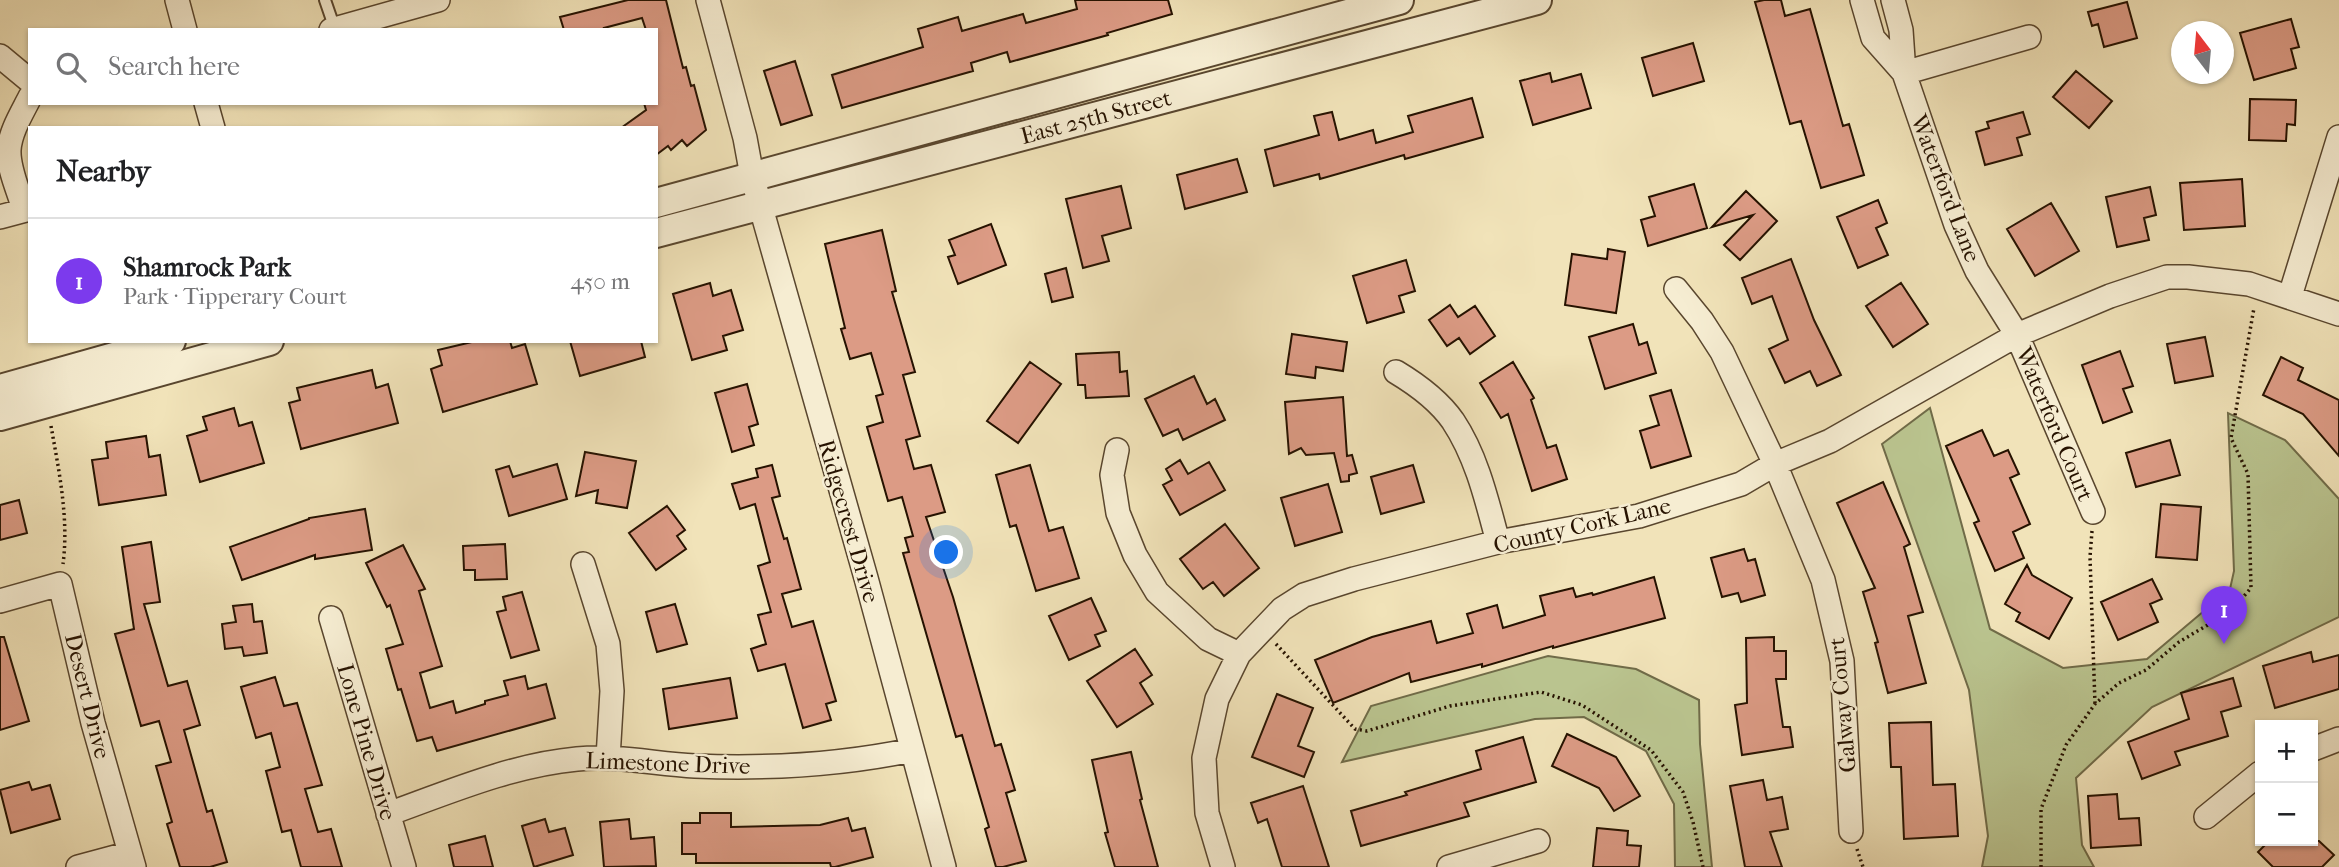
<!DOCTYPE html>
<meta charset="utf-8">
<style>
body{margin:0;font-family:"IM FELL French Canon",serif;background:#f2f2f2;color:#202124}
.controls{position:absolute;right:21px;bottom:21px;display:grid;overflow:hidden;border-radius:0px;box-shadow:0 2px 5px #0004}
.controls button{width:63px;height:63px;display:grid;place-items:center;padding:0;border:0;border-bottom:2px solid #e0e0e0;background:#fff;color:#202124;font:35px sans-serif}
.compass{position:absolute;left:2171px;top:21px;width:63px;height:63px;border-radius:50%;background:#fff;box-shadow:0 2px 5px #0004;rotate:344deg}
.you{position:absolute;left:947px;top:553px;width:24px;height:24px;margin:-18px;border:5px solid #fff;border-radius:50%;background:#1a73e8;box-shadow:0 0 0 10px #1a73e833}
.badge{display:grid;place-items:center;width:46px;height:46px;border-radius:50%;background:#7c3aed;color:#fff;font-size:23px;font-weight:700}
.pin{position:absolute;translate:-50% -58px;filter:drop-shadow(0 2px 4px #0008)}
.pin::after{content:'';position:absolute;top:37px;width:24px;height:21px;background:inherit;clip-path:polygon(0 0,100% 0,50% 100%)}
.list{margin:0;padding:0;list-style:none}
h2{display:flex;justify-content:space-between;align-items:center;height:91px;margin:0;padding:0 28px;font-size:30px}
h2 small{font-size:23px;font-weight:400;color:#757577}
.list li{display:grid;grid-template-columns:46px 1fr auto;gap:21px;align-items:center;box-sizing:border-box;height:126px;padding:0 28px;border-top:2px solid #e0e0e0}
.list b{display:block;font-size:26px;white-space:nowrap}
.list p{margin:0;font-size:23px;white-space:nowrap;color:#757577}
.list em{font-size:23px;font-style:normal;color:#757577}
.icon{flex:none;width:38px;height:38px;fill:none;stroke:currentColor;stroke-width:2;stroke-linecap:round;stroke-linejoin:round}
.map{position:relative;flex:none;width:2339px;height:867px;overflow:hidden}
.search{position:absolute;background:#fff;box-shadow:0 2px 5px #0004;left:28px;top:28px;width:630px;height:77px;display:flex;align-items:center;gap:18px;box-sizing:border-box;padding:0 24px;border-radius:0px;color:#757577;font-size:26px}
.panel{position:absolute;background:#fff;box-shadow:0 2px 5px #0004;left:28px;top:126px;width:630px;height:217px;border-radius:0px}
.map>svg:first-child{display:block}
.green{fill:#bac48f;stroke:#706b48;stroke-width:2}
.building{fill:#dc9b85;stroke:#261200;stroke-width:2}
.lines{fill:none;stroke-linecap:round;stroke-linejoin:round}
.service-casing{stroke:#59462e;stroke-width:14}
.minor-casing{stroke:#59462e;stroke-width:26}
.tertiary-casing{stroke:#59462e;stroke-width:32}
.path{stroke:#261200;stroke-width:3.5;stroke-dasharray:2 3.5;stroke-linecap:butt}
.service{stroke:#f6edd2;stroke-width:10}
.minor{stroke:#f6edd2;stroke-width:23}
.tertiary{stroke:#f6edd2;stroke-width:28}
.labels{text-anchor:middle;stroke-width:5;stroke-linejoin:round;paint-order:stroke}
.street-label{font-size:23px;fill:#261200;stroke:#f6edd2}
</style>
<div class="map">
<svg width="2339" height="867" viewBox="0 0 2339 867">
<rect width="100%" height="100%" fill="#f1e3b9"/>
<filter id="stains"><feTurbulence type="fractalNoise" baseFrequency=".00286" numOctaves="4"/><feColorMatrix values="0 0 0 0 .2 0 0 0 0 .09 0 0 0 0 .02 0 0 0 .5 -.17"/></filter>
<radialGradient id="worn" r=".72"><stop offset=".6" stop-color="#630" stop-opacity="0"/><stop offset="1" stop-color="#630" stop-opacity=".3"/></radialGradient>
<path class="green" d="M1930 408 1990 629 2063 668 2147 659 2230 589 2234 571 2228 413 2285 440 2339 499V617L2152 707 2076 778 2082 845 2094 867H1982L1988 836 1969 690 1882 444Z
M1548 656 1636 669 1699 700 1700 744 1712 867H1675L1674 804 1646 751 1584 717 1535 719 1342 762 1371 706Z"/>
<path class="building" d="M628 0H666L683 68 686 67 691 86 694 85 706 130 687 146 682 140 671 150 668 146 656 155V128H621L646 110 644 103H656V30H646L642 18 604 28 605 30H564L560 17Z
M1075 0H1168L1172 14 1107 33 1108 35 1010 62 1007 52 971 63 973 71 842 108 832 75 923 47 918 29 958 17 962 31 1023 14 1026 23 1077 9Z
M1764 0H1781L1785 16 1810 9 1843 126 1849 124 1864 175 1821 188 1801 121 1790 124 1755 2Z
M2127 2 2137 38 2104 47 2098 24 2092 26 2088 12Z
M2291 19 2299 47 2291 49 2296 68 2254 80 2240 33Z
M1693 43 1704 81 1653 96 1642 58Z
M795 61 812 115 781 125 764 71Z
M2076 71 2112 101 2089 128 2053 97Z
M1550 73 1552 82 1581 74 1591 108 1533 125 1520 81Z
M1472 98 1483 137 1405 159 1404 155 1320 179 1319 174 1274 186 1265 150 1319 135 1314 116 1332 112 1339 140 1373 130 1376 143 1413 132 1408 116Z
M2250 99 2296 100 2295 125 2287 124 2286 141 2249 140Z
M2023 112 2030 134 2017 138 2022 155 1985 165 1976 132 1989 128 1987 122Z
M1237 159 1247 192 1185 209 1177 175Z
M2242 179 2245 226 2184 230 2180 183Z
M1694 184 1707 228 1648 246 1641 220 1655 216 1649 197Z
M1121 186 1131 228 1102 236 1109 261 1083 268 1066 199Z
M2150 187 2156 215 2144 218 2149 240 2117 247 2106 197Z
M1746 191 1777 221 1740 260 1724 245 1753 215 1712 227Z
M1878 200 1887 223 1876 228 1888 255 1858 268 1837 217Z
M2051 203 2079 251 2035 276 2007 229Z
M991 224 1006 265 958 284 948 257 955 255 949 240Z
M882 230 896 291 892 292 915 372 903 375 920 436 906 440 914 469 931 465 945 512 926 517 953 597 995 746 1001 744 1015 790 1006 793 1026 861 1003 867H996L985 829 989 827 962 735 956 737 903 553 909 552 905 538 913 536 902 497 888 501 867 427 883 422 876 396 883 394 871 353 850 359 841 329 845 328 825 244Z
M1608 249 1625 252 1616 313 1565 305 1572 254 1607 259Z
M1791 259 1814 320 1841 375 1817 386 1810 371 1785 383 1769 349 1788 340 1772 296 1752 304 1742 278Z
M1406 260 1415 291 1399 296 1404 312 1367 323 1353 276Z
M1066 268 1073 297 1052 302 1045 274Z
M710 283 713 296 731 290 743 330 723 336 727 350 692 360 673 294Z
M1901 283 1928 324 1893 347 1866 306Z
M1450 305 1458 317 1475 306 1495 336 1470 354 1459 338 1447 346 1429 320Z
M1633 324 1639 345 1647 342 1656 373 1605 389 1589 337Z
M1292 334 1347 342 1343 371 1316 367 1315 378 1286 374Z
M2205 337 2213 376 2175 383 2167 344Z
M476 341H510L512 348 525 344 537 384 443 412 431 369 442 365 438 350Z
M570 341H641L645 357 580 376Z
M2120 351 2133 386 2123 389 2132 412 2103 423 2082 365Z
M1119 352 1120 372 1127 371 1129 396 1086 398 1085 385H1078L1076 354Z
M2281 357 2303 368 2298 380 2339 400V456L2303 414 2263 395Z
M1030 362 1061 384 1018 443 987 421Z
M1513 362 1534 398 1531 400 1547 448 1556 445 1567 479 1532 491 1508 414 1501 418 1480 383Z
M372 370 376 388 388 384 398 423 301 449 289 403 300 400 297 388Z
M1194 376 1207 404 1215 399 1225 420 1183 440 1178 429 1163 436 1145 399Z
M747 384 758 424 749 427 754 445 732 452 715 393Z
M1671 390 1691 456 1651 468 1640 431 1659 425 1650 396Z
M1343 397 1347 456 1352 455 1357 473 1349 475V481L1341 482 1334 453 1306 455 1301 448 1289 454 1285 402Z
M234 408 239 426 252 422 264 463 200 482 187 436 207 430 203 417Z
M1982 430 1994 456 2008 450 2019 474 2010 478 2030 524 2013 532 2024 558 1995 571 1974 523 1979 521 1946 446Z
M146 436 149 457 160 455 166 495 99 505 92 460 108 458 106 442Z
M2170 440 2180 475 2136 487 2126 453Z
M585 452 636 461 627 508 596 503 598 490 576 496Z
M1180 460 1188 474 1209 462 1225 490 1180 515 1163 485 1172 480 1166 469Z
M557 464 567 499 509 516 496 470 509 466 513 477Z
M772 465 780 496 772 498 784 539 787 538 801 589 782 594 792 627 813 621 836 701 826 704 831 720 803 728 785 664 758 671 751 649 766 644 758 615 771 612 758 566 770 562 755 504 740 509 732 484 758 477 756 469Z
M1030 465 1049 531 1063 527 1079 578 1036 591 1016 525 1010 527 996 475Z
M1413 465 1424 502 1381 514 1371 477Z
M1883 482 1910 544 1904 547 1923 612 1908 616 1926 683 1888 693 1875 643 1878 642 1863 592 1875 588 1837 503Z
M1328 484 1342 532 1295 546 1281 498Z
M19 500 27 533 0 540V505Z
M2161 504 2201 507 2197 560 2156 557Z
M667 506 685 530 677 536 686 549 656 570 629 533Z
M365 509 372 550 315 559V555L242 580 230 547 309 519V518Z
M1225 524 1259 568 1224 596 1213 582 1203 589 1180 559Z
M151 542 160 602 144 604 168 686 187 681 200 725 184 730 207 812 212 810 227 862 210 867H180L167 824 172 822 156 766 171 762 159 721 141 726 115 634 134 629 122 547Z
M505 544 507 579 475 580V570H464L463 546Z
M403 545 425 589 419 591 442 666 420 673 430 708 453 701 456 713 485 704V701L508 695 504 681 525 676 528 689 546 684 555 718 437 751 432 737 417 741 401 689 398 690 386 649 403 644 390 605 387 607 366 563Z
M1744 549 1748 561 1755 559 1765 595 1741 602 1738 593 1722 597 1711 558Z
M2027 565 2032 575 2072 598 2049 639 2016 621 2020 613 2005 604Z
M1654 577 1665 618 1553 648V646L1482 667V664L1411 682 1409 673 1333 703 1315 660 1372 637 1431 621 1437 643 1473 633 1467 614 1497 605 1503 628 1545 615 1540 596 1573 588 1576 597 1592 593 1593 595Z
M2152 579 2162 599 2150 604 2158 622 2118 640 2101 602Z
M522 592 539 650 511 658 497 612 506 610 503 597Z
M1091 598 1106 631 1095 635 1100 646 1069 660 1049 616Z
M252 604 254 622 262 621 267 653 244 656 242 647 225 649 222 624 236 622 233 606Z
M675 604 687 644 657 652 646 612Z
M0 637H4L29 721 0 730Z
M1774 637V651H1786V679H1776L1783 727H1790L1793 747 1742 755 1735 705 1747 703 1746 638Z
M1135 649 1152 675 1140 683 1153 704 1117 727 1087 681Z
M2311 652 2313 662 2339 655V689L2275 708 2263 666Z
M275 677 284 706 297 703 322 785 305 789 318 832 331 829 342 867H301L291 830 282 832 266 771 280 767 271 733 256 738 241 687Z
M730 678 737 718 669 729 663 689Z
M2233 678 2241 706 2221 712 2228 736 2175 752 2180 765 2142 779 2128 742 2189 719 2181 693Z
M1277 694 1313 708 1298 746 1314 752 1304 777 1252 757Z
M1931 722 1933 785 1955 784 1958 836 1904 839 1901 767H1891L1889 723Z
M1567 734 1616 757 1640 796 1614 811 1599 788 1552 766Z
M1523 737 1536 782 1464 803 1469 816 1361 846 1351 811 1407 795 1405 792 1481 769 1476 751Z
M1131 752 1142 799 1140 800 1158 867H1115L1105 833 1108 832 1092 760Z
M1763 780 1767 800 1782 797 1788 829 1770 832 1782 867H1745L1730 786Z
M29 782 32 790 50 785 60 819 11 833 0 790Z
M1303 786 1329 867H1282L1267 819 1258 823 1251 803Z
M2117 794 2119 819 2139 818 2141 845 2091 848 2088 796Z
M700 813H731V827L820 825 848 818 852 831 865 828 873 857 835 867H831L830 863H696V854H682V823H700Z
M545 819 549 832 565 828 573 855 534 867 522 826Z
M629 819 631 839 654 837 656 866 604 867 600 822Z
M1597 828 1628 831 1627 845 1641 846 1639 867H1593Z
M485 836 493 867H454L449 845Z
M2269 841H2319L2334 855 2322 867H2273L2258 852Z"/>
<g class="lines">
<defs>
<path id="service" d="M325 0 335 29"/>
<path id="minor" d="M177 0 185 30
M708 0 745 138 752 176 866 578 944 867
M1862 0 1873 38 1904 73 1956 225 1977 271 2017 335 2093 512
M1893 0 1901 30 1904 73 2029 37
M331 30 438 0
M0 56 30 81
M206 103 213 128
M24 210C19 191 8 169 9 150 10 132 22 113 30 97
M0 217 30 209
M1676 289 1702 321 1722 352 1775 464 1823 580 1842 661 1851 831
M2290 296 2339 137
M1396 372C1416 384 1439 401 1453 421 1477 457 1487 501 1498 542
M1117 450 1112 475 1118 513 1135 555 1157 592 1208 639 1239 654
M583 564 608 644 612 691 608 758
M0 601 60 584 93 723 134 867
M331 618 404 867
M2313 749 2339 739
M388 814C449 792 512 765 577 759 617 755 655 764 695 766 769 769 840 765 912 750
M2206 817 2260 773
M78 867 130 853
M1223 867 1207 813 1204 758 1217 699 1239 654 1282 609 1304 595 1354 579 1498 542 1639 516 1741 484 1775 464 1830 441 2017 335 2110 296 2167 277H2188L2249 284 2339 314
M1449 867 1538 841"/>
<g id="tertiary">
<path d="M656 203 1399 0"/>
<path id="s1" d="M656 233 1537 0"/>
<path d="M0 389 171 341"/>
<path d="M0 416 269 341"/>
</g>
</defs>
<use href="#service" class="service-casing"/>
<use href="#minor" class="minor-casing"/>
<use href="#tertiary" class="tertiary-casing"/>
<path class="path" d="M51 426C59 471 69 519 63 564
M2092 531 2090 557 2095 704
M1276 644 1355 729 1367 731 1450 706 1541 692 1582 705 1651 750 1683 792 1693 822 1703 867
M1857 849 1863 867
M2041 867V809L2066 745 2095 704 2119 683 2146 670 2179 642 2231 611 2251 588 2248 474 2231 438 2254 308"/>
<use href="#service" class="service"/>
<use href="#minor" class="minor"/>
<use href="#tertiary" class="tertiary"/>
</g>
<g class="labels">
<g class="street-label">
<text dy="8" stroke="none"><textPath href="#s1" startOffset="455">East 25th Street</textPath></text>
<text transform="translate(1946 188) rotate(69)" y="8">Waterford Lane</text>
<text transform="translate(2055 424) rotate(67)" y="8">Waterford Court</text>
<text transform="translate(849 521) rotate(74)" y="8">Ridgecrest Drive</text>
<text transform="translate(1582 525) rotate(-13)" y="8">County Cork Lane</text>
<text transform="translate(88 696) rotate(76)" y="8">Desert Drive</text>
<text transform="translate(1842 705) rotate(-95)" y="8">Galway Court</text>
<text transform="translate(367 742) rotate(74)" y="8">Lone Pine Drive</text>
<text transform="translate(668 763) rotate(2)" y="8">Limestone Drive</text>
</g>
</g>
<rect width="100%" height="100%" filter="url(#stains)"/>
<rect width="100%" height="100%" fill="url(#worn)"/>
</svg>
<div class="controls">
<button>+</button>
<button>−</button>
</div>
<svg class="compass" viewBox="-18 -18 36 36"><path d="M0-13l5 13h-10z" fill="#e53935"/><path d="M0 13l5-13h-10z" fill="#757577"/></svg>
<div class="you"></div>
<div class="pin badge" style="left:2224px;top:644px">1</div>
<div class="search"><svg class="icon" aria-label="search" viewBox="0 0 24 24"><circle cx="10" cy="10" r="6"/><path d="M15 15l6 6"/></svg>Search here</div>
<section class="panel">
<h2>Nearby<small></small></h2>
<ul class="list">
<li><span class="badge">1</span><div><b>Shamrock Park</b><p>Park · Tipperary Court</p></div><em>450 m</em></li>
</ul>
</section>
</div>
